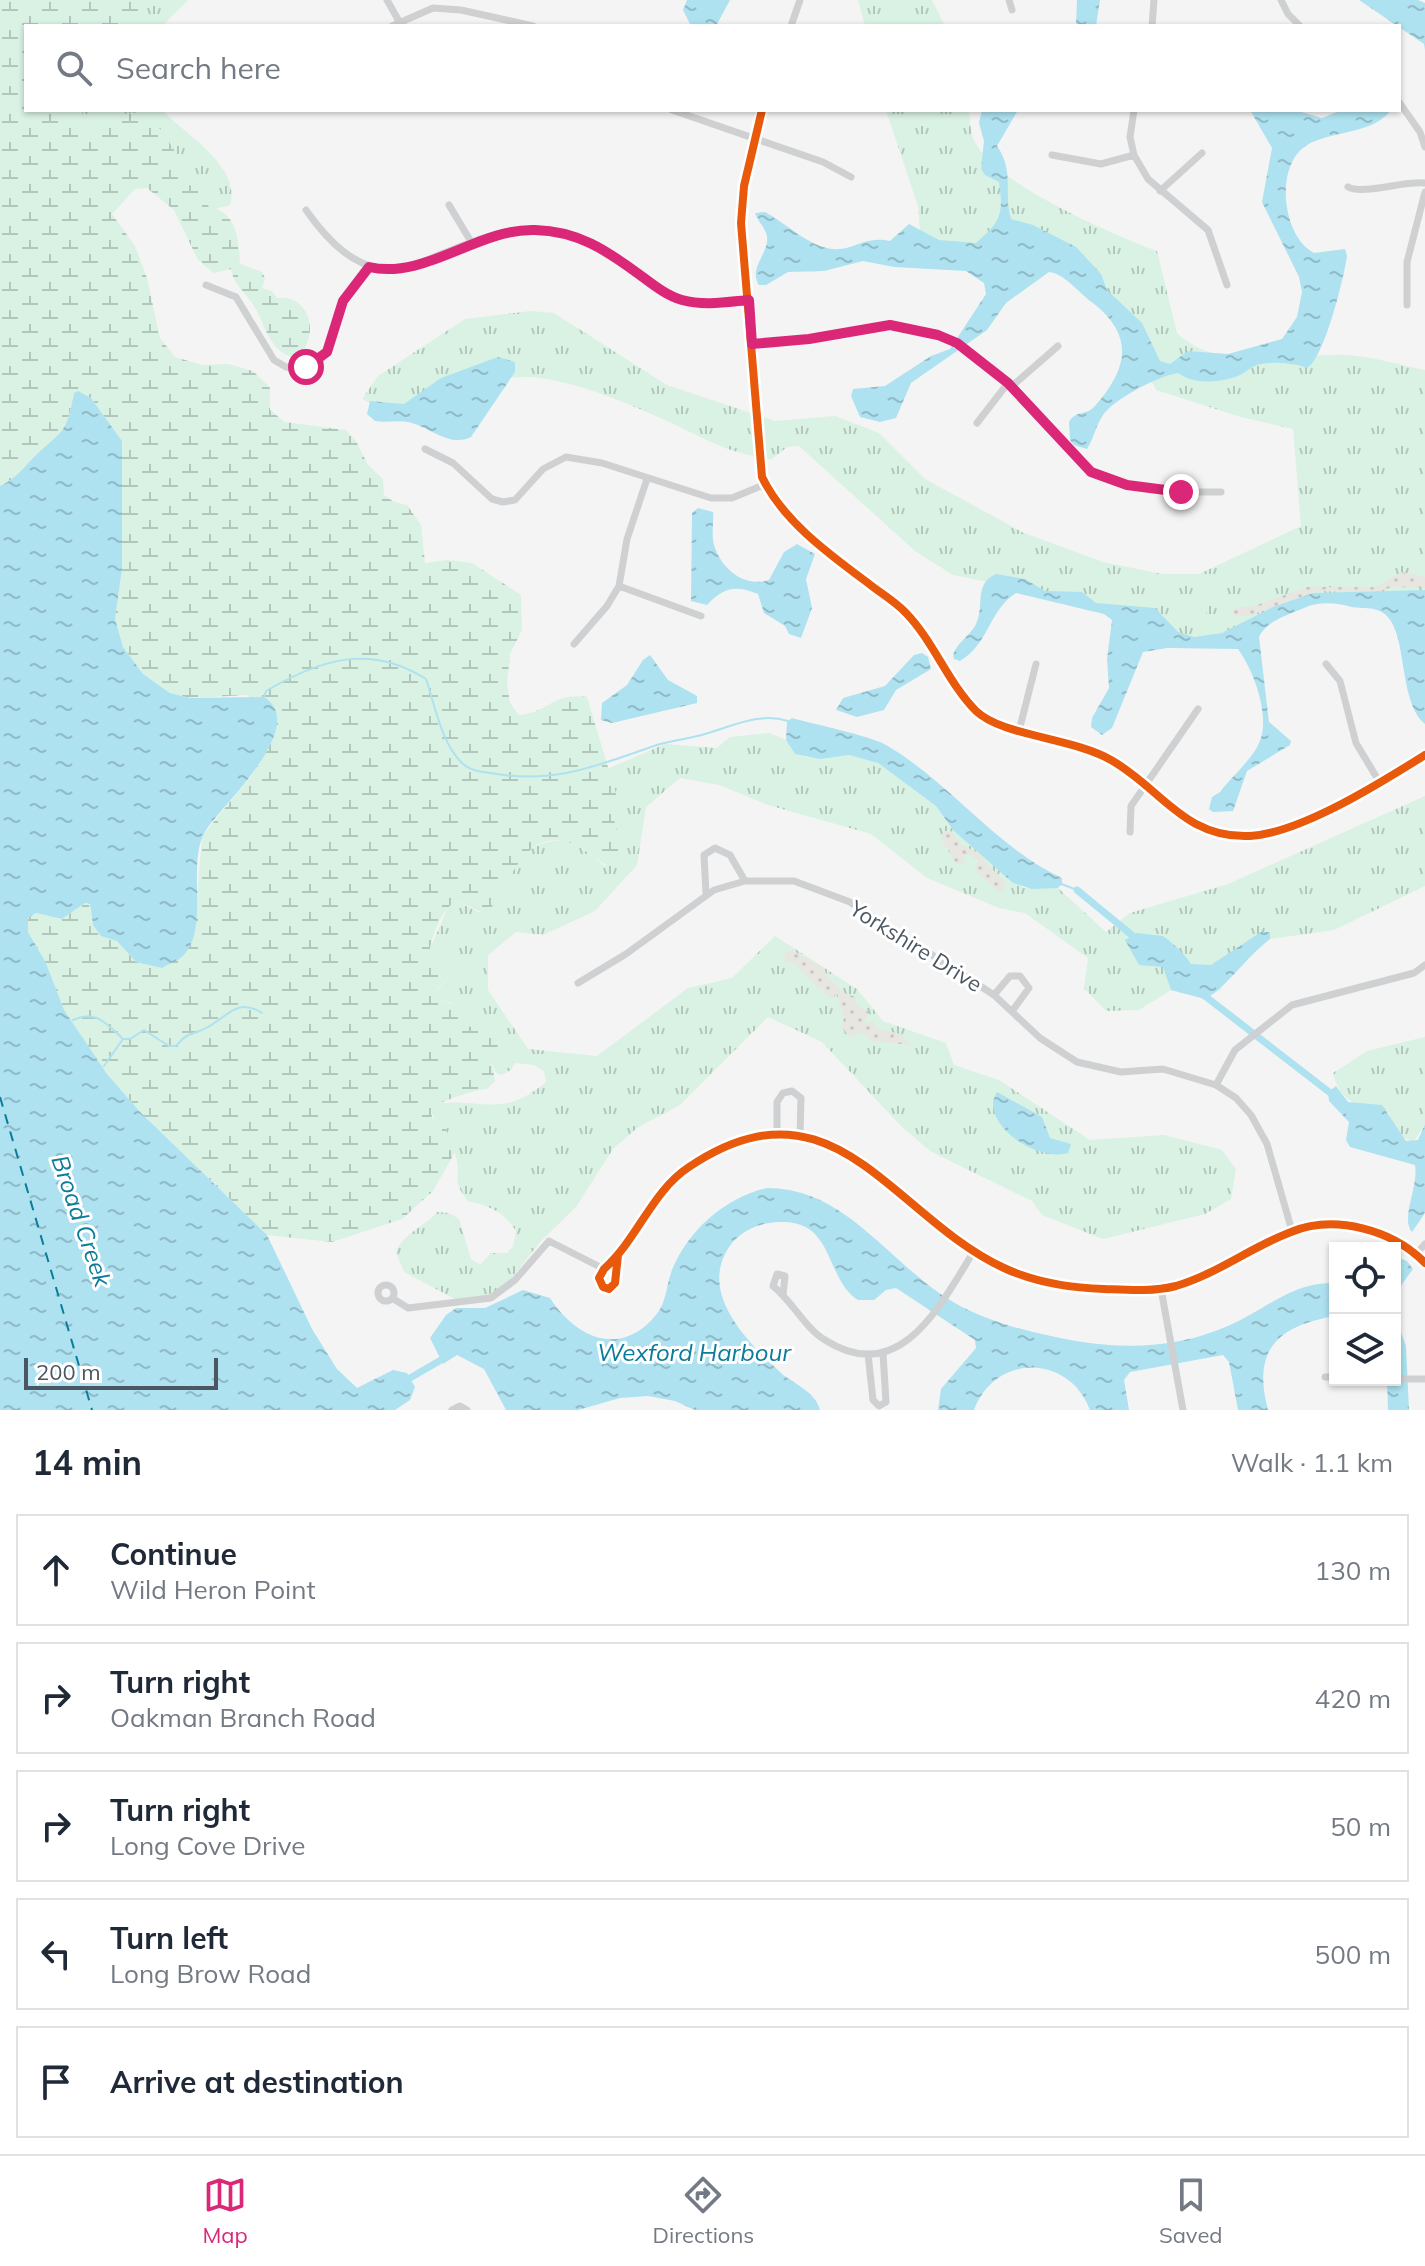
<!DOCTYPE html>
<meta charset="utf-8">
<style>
body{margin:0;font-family:Mulish,sans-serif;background:#f6f6f7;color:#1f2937}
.controls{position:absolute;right:24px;bottom:24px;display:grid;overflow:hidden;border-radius:0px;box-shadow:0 2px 6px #0004}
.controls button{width:72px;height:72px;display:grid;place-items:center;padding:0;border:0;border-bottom:2px solid #e0e1e3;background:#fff;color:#1f2937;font:40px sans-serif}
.scale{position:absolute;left:24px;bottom:20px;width:194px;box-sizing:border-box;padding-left:8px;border:4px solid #4a5661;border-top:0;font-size:22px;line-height:28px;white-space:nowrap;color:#4a5661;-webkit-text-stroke:6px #fff;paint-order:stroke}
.stop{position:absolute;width:24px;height:24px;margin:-18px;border:6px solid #db2777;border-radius:50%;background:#fff}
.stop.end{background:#db2777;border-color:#fff;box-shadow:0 2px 8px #0008}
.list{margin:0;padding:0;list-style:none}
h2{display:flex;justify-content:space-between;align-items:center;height:104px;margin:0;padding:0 32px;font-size:34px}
h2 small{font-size:26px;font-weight:400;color:#747a83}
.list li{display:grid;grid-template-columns:52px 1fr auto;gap:24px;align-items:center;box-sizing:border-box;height:112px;margin:0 16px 16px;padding:0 16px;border:2px solid #e0e1e3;border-radius:0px}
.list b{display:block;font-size:30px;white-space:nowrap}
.list p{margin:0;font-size:26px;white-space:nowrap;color:#747a83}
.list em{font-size:26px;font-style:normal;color:#747a83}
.icon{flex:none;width:44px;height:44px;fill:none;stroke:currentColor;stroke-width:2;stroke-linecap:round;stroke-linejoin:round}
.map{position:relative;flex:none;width:1425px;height:1410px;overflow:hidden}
.search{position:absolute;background:#fff;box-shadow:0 2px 6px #0004;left:24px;right:24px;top:24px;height:88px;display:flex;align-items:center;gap:20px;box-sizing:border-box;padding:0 28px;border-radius:0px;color:#747a83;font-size:30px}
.sheet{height:744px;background:#fff}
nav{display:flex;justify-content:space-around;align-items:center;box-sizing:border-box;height:112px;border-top:2px solid #e0e1e3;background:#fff;font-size:22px;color:#747a83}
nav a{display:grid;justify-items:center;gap:4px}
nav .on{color:#db2777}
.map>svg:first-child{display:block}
.grass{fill:url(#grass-tufts)}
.wetland{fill:url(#wetland-marsh)}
.sand{fill:url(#sand-dots)}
.garden{fill:#d9f2e3}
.water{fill:url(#water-ripples)}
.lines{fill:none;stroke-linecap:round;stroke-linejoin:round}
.stream{stroke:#aee2f0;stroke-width:2}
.canal{stroke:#aee2f0;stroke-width:7}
.ferry{stroke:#0c7c9b;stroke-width:2;stroke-dasharray:10 8;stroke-linecap:butt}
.street{stroke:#ced0d2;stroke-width:7}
.cycleway-casing{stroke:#fff;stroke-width:13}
.cycleway{stroke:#e8590c;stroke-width:8}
.route{stroke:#db2777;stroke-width:10}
.labels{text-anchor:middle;stroke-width:6;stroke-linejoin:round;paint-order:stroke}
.street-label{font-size:22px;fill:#4a5661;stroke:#fff}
.water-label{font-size:24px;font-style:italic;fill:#0c7c9b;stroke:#fff}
</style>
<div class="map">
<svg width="1425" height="1410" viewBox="0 0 1425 1410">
<defs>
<pattern id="grass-tufts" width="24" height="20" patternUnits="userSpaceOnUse" patternTransform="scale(2)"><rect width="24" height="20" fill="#d9f2e3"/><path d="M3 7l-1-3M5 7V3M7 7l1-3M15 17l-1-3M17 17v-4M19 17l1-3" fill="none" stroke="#b2c7bb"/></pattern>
<pattern id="wetland-marsh" width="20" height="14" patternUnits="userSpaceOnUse" patternTransform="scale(2)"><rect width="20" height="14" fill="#d9f2e3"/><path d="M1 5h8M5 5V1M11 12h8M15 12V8" fill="none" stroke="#b2c7bb"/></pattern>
<pattern id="sand-dots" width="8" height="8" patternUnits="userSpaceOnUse" patternTransform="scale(2)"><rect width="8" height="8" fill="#e7e6e1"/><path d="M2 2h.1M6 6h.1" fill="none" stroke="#c8c7c4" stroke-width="1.8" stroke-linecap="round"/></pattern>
<pattern id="water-ripples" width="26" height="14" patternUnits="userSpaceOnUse" patternTransform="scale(2)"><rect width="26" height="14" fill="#aee2f0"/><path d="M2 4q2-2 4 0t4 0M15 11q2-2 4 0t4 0" fill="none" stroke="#90bac6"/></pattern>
</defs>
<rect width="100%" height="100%" fill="#f4f4f4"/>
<path class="grass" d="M128 0H188L162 26H107Z
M858 0H932L945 26H865Z
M67 110H162C185 134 242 167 230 205L203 212 71 142Z
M886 110H969C970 119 970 132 974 140 992 183 1114 235 1157 251L1177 333C1222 375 1290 353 1345 355 1371 356 1399 365 1425 370V599L1322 598 1228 642 1174 640 1077 600 953 575 915 551 799 446 787 447 772 459C725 454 700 435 658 417 620 400 572 380 530 377 483 375 431 399 387 412L362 399 378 376 465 319 531 311 554 313 667 385 775 421 835 416 879 433 925 479 1024 533 1103 562 1162 574H1199L1301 526 1293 429 1241 417 1156 390 1116 307 1078 276 921 243 918 206Z
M769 733 786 740 795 753 806 757 849 755 878 763 936 806 966 842 1024 888H1058L1106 932 1130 913 1228 884 1425 796V886L1334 930 1270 939 1230 974 1220 990 1205 999 1171 990 1139 1010 1106 1011 1084 988 1088 958 1025 913 999 908 927 878 871 834 768 805 719 785 680 778 646 807 637 865 595 911 543 935 516 932 488 955V990L528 1049 597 1056 688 988 732 978 775 936 857 989 883 1021 946 1043 954 1065 999 1080 1090 1140 1164 1135 1222 1150 1236 1169 1231 1199 1205 1214 1103 1239 1042 1215 1032 1201 930 1151 901 1126 822 1042 768 1017 680 1105 637 1128 613 1149 576 1207 541 1241 506 1285 486 1296 455 1299 404 1272 396 1252C405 1231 423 1229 437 1212L449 1213 459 1219 471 1259 480 1265 491 1253H507L513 1246 516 1231C503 1212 491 1206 468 1201 449 1177 463 1178 455 1154 450 1137 433 1125 431 1109L436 1103C487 1099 503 1118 546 1082L544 1071 534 1065 515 1063 511 1070 501 1075 496 1073 492 1063 500 1039 492 1027H470L452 1003 438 999 437 991 452 974 447 967 428 962V953L449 905 456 901 480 913C500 885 526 832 568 842 581 845 594 858 605 866L623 854 614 823 607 769 665 744 717 748 730 737Z
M1425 1037V1124L1413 1143 1399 1135 1388 1112C1358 1103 1342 1107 1333 1073L1367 1051Z"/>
<path class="wetland" d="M0 0H158L120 26H26V110H83L78 128 88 137C129 103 147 102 175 152 180 161 179 173 184 182L200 191 209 207C237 211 239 241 240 264L262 272 265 278 262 288 272 291 277 298C312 293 321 341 295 358 267 351 266 323 252 303 243 290 234 285 231 269L214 273 198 260 174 210 147 188 135 189 112 214 135 246 147 278 160 338 175 357 202 365 228 364 253 371 270 388V410L285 422 346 430 356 441 368 465 383 479 384 495 394 502 407 505 421 525 425 563 448 560 472 563 521 595 522 630 510 654 507 684 510 703 519 715C549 713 552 692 587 697L620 807 613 816 623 855 615 867C597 864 588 849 571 843 521 826 510 889 486 914L456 901C440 910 428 944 429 962L451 968 452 974 437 990 438 999 458 1006 470 1027H492L500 1039 492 1063 495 1081 487 1089C479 1088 436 1103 431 1108L432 1118 444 1125 455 1152 433 1191 402 1219 332 1242 267 1235 141 1113 107 1074 64 1011 46 963 28 932V918L36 913 62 919 85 903 89 904 93 925 117 941 136 962 195 923 202 836 252 775 272 738 248 695 190 698 170 693 143 674 123 647 115 619 122 569V441L91 398 74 393C66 436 63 429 34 457 22 469 17 478 0 486Z"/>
<path class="sand" d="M1401 572 1425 577V588L1393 587 1373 593 1318 591 1249 616 1231 615 1235 608 1254 606 1307 587H1376Z
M944 831H951L962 845 977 852 1005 883 1004 890 998 891 975 871 978 860 966 853 962 865 956 863 941 839Z
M792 950 824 968 828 978 844 993 856 997 855 1004 869 1012 864 1024 873 1020 877 1029 901 1034 911 1045 873 1041 860 1032 849 1037 842 1027 844 1017 836 994 833 999 825 994 823 988 819 989 795 964 784 961 785 953Z"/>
<path class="garden" d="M835 431 844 434 854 444 852 455 842 456C833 451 828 440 835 431Z
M1194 600 1202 601 1207 607 1205 624 1185 625 1181 618 1185 603Z"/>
<path class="water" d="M687 0H730L716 26H691L683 10Z
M1077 0H1100L1096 26H1076Z
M1359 0H1418L1425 3V50L1424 44Z
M982 110H1018L997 146C1015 172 1003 191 1011 219L1033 225 1076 247 1101 274 1107 290 1142 323 1160 361 1170 364 1188 351 1228 354 1282 339 1297 317 1302 292 1299 277 1262 202 1272 148 1250 110H1295L1322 118 1342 110H1391C1374 134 1330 131 1307 145 1274 165 1282 237 1314 253L1345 249 1347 256C1344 278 1324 359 1307 368 1295 363 1268 361 1257 365 1251 367 1246 372 1240 375 1221 383 1194 385 1178 373 1160 375 1114 399 1103 415 1096 425 1094 438 1087 449L1074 445 1070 440 1069 422C1076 410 1085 416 1094 407 1127 370 1136 337 1093 303 1080 294 1064 273 1049 272L1006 303 987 330 911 383 896 418 880 422 860 417 851 396 853 389 885 386 931 356 950 349 986 294 984 283 966 271 894 267 863 261 824 271 788 272 766 285H759C749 270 765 257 767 242 769 230 758 223 755 213L765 212C786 223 809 247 833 249 854 251 864 235 890 241L909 224 939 240 976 243C1000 222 1004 216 999 182L985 175 981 169 984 141 979 123Z
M498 357 515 362V372L471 437C450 448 428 426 408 422 397 420 386 423 375 421L367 414 370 401 404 404 441 378Z
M78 391 91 398 122 441V569L115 619 123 647 143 674 170 693 190 698 264 697C310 726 222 805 206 830 185 863 211 927 183 956 178 961 168 964 162 968L136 962 117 941 101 936 93 925 90 904 85 903 62 919 36 913 28 918V932L46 963 64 1010 107 1074 141 1113 267 1235 312 1329 337 1369 357 1388 393 1370 407 1373 415 1387 410 1400 395 1410H0V486C17 478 22 469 34 457 63 429 66 436 74 393Z
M698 508 713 512C714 522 711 534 714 545 721 568 743 588 769 580L784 552 797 544 815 554 806 579 812 608 801 638 789 634 785 626 764 613 758 594C735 585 724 587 707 605L691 601 692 513Z
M996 574 1025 579 1045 591 1082 592 1096 603 1155 608 1178 632 1194 637 1222 633 1273 607 1313 593 1425 590V724C1395 699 1411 620 1377 610 1369 607 1360 609 1352 607 1337 603 1319 601 1304 608 1288 615 1266 621 1259 637L1269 722 1291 741 1290 745 1247 771 1233 811 1213 812 1209 809 1212 797 1220 792C1232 776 1253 759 1260 741 1270 715 1254 671 1238 649L1167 648 1143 652 1112 728 1102 735 1091 727 1092 718 1109 688 1107 659 1112 620 1104 614 1016 593C988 611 990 643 960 661L954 659C950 647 971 636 976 624 985 606 973 584 996 574Z
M922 653 928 657 931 669 896 690 884 710 857 717 836 710 843 698 885 686 914 655Z
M650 655 668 680 697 696V703L612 723 601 720 602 703 627 685 643 660Z
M792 718C813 724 871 736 886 745 950 782 995 847 1062 878V884L1058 888 1032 889 1013 883 954 831 936 806 878 763 849 755 820 759 795 754 786 740 787 722Z
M1261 932H1270V939C1246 957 1228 986 1205 999L1171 990 1163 967 1139 965 1125 940 1137 933 1163 936C1174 944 1184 953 1191 964L1211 965Z
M1336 1086 1348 1102 1382 1105 1406 1141 1418 1140 1425 1124V1213L1412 1232C1400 1219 1419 1186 1415 1165L1350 1147 1346 1140 1349 1122 1329 1101 1328 1092Z
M997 1092 1042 1117 1050 1138 1071 1144 1068 1153C1034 1163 978 1120 997 1092Z
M767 1188C848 1188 890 1266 955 1303 990 1323 1036 1334 1076 1341 1129 1350 1182 1347 1230 1325 1266 1309 1294 1281 1335 1283V1316C1277 1326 1252 1350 1268 1410H1238L1229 1362 1223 1355 1130 1372 1124 1380 1129 1410H1090C1069 1354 995 1353 974 1410H938L941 1389 976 1348 975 1340 896 1288 886 1290 874 1300H858C822 1277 837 1213 769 1223 755 1225 741 1232 732 1243 695 1291 747 1341 781 1373 795 1385 815 1391 820 1410H695L675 1401 648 1396 620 1398 578 1410H506L484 1369 457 1355 443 1364 430 1338 446 1315 456 1308H485L523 1290 550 1298C575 1337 620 1359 656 1315 667 1302 666 1285 672 1270 688 1230 726 1197 767 1188Z
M1395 1256 1407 1261 1413 1269 1395 1294Z
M1395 1316 1406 1346 1409 1410H1388L1387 1380H1395Z"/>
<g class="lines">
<path class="stream" d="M264 697 266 691C319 660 369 643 426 679 435 705 441 743 462 763 471 772 485 772 497 774 557 784 601 764 657 745 672 740 689 739 705 734 733 726 759 712 788 721
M1059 883 1077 890
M73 1020C96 1010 106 1023 122 1038
M104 1066 123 1039H130L144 1030 169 1046H176C189 1030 193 1036 208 1027 228 1016 238 997 262 1013"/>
<path class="canal" d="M1077 890 1139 941
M1201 993 1333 1095
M410 1378 441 1360"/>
<path class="ferry" d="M0 1097 92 1410"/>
<path class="street" d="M387 0 400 23
M1009 0 1012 10
M1281 0 1288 14 1300 26
M392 26 433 8 461 10 533 26
M791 26 800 0
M1152 26 1154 0
M1399 102 1420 132 1425 147
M672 110 823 162 851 177
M762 110 744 186 741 223 762 477C783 521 829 554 868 583 880 593 895 601 906 613 934 642 948 683 976 711 1002 736 1073 738 1111 760 1161 788 1184 839 1250 836 1301 833 1382 782 1425 755
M1134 110 1130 137 1134 155 1148 179 1208 230 1227 285
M1052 155 1101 164 1134 155
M1348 187C1363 195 1402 181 1425 183
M1160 191 1202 153
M449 205 473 245
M306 210C388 327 432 233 532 229 597 227 624 275 677 298 699 308 726 302 749 300
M206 285 236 297 274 360 286 367 300 369 320 361 327 352 343 301 369 267
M1407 305V262L1425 192
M752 344 809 339 890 325 938 335 957 343 1008 383 1091 472 1127 485 1181 492H1221
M1011 387 1058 346
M977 423 1008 383
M425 449 453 463 492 499 503 502 515 500 543 469 566 457 602 463 711 498H732L766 484
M619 586 701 616
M574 644 607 606 619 586 627 539 647 479
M1326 664 1340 681 1356 743 1380 783
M1019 731 1036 664
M1130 832 1131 806 1198 709
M706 894 704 855 715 848 730 855 745 881
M578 983 626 954 714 890 745 881H794L850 902 994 995 1040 1038 1077 1062 1121 1072 1163 1069 1216 1085 1236 1098 1251 1115 1267 1144 1292 1231
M994 995 1010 976H1020L1029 988 1013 1010
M1216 1085 1235 1050 1292 1005 1414 973 1425 965
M777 1134V1102L783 1093 792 1091 801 1098 800 1136
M1416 1254 1425 1244
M618 1255 615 1283 609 1289 603 1287 599 1278 604 1269C637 1240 652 1191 689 1167 834 1070 890 1215 1004 1268 1034 1282 1071 1288 1104 1289 1128 1290 1152 1292 1176 1286 1217 1274 1251 1247 1291 1232 1335 1214 1393 1230 1425 1263
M378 1293a8 8 0 1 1 16 0a8 8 0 1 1-16 0Z
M1161 1289 1183 1410
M783 1295 785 1276 777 1274 773 1286C792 1301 805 1328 825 1340 900 1388 941 1304 974 1251
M392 1298 408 1308 491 1298 515 1280 549 1241 604 1269
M868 1354 873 1400 879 1406 886 1402 883 1354
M1325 1377H1335
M1395 1379H1425
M452 1410 460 1406 467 1410"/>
<defs>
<path id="cycleway" d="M762 110 744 186 741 223 762 477C783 521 829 554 868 583 880 593 895 601 906 613 934 642 948 683 976 711 1002 736 1073 738 1111 760 1161 788 1184 839 1250 836 1301 833 1382 782 1425 755
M618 1255 615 1283 609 1289 603 1287 599 1278 604 1269C637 1240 652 1191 689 1167 834 1070 890 1215 1004 1268 1034 1282 1071 1288 1104 1289 1128 1290 1152 1292 1176 1286 1217 1274 1251 1247 1291 1232 1335 1214 1393 1230 1425 1263"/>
</defs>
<use href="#cycleway" class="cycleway-casing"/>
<use href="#cycleway" class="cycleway"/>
</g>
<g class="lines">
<path class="route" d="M306 367 327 352 343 301 369 267C426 280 478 228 535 230 578 231 606 250 640 275 652 284 667 296 682 300 704 306 727 302 749 300L752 344 809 339 890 325 938 335 957 343 1008 383 1091 472 1127 485 1181 492"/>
</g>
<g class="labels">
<g class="street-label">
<text transform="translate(916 946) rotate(32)" y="8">Yorkshire Drive</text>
</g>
<g class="water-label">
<text transform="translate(81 1221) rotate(71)" y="8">Broad Creek</text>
<text x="694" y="1361">Wexford Harbour</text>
</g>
</g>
</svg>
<div class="controls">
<button><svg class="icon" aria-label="locate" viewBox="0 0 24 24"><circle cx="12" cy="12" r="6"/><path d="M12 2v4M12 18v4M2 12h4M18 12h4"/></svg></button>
<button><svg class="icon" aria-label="layers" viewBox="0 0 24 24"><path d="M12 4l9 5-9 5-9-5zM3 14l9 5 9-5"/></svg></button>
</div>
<div class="scale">200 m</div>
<div class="stop" style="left:306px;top:367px"></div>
<div class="stop end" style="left:1181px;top:492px"></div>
<div class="search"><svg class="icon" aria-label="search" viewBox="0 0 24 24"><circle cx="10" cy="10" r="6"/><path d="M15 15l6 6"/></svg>Search here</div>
</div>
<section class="sheet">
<h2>14 min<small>Walk · 1.1 km</small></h2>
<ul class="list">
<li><svg class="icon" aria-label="ahead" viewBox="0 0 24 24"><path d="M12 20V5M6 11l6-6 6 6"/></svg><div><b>Continue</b><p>Wild Heron Point</p></div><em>130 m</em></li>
<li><svg class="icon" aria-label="right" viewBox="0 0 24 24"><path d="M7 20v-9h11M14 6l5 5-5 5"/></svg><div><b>Turn right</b><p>Oakman Branch Road</p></div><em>420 m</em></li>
<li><svg class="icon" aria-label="right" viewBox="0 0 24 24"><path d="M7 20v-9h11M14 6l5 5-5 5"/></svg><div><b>Turn right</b><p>Long Cove Drive</p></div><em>50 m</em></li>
<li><svg class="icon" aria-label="left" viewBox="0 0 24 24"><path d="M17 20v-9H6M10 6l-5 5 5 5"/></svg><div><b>Turn left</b><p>Long Brow Road</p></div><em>500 m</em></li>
<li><svg class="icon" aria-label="arrive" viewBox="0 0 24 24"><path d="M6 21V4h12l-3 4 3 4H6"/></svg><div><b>Arrive at destination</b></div></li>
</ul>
</section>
<nav>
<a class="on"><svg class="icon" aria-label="map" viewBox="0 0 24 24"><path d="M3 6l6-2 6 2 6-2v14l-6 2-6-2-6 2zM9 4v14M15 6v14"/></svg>Map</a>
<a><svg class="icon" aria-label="directions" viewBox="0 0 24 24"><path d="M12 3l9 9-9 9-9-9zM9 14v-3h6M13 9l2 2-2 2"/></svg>Directions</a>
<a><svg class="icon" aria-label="saved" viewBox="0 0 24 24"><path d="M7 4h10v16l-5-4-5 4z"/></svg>Saved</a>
</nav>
